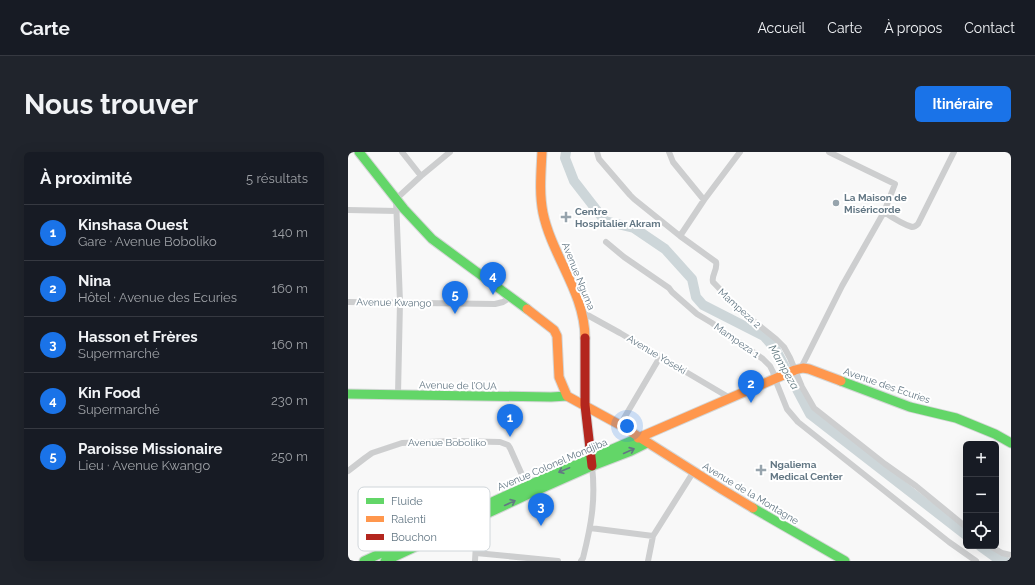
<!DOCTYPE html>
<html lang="fr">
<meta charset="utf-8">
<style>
body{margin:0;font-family:Raleway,sans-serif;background:#20242c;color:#f1f3f6}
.controls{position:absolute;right:12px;bottom:12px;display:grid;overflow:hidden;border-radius:6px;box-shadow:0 4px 16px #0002}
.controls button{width:36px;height:36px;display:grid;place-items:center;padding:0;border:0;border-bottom:1px solid #363941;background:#171b24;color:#f1f3f6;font:20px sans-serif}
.you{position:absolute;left:279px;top:274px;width:14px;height:14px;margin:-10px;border:3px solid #fff;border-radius:50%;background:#1a73e8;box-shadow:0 0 0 6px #1a73e833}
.badge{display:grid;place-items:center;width:26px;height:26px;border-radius:50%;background:#1a73e8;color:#fff;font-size:13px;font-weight:700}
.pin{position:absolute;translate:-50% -33px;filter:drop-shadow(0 1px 2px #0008)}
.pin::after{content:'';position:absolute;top:21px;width:14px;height:12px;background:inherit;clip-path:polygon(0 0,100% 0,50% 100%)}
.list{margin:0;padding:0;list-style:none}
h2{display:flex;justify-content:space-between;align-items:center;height:52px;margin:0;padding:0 16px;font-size:17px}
h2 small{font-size:13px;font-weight:400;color:#9ea1a6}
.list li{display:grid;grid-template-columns:26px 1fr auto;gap:12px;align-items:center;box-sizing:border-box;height:56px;padding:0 16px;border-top:1px solid #363941}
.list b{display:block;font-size:15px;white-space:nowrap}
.list p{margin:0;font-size:13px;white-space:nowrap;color:#9ea1a6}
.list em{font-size:13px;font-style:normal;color:#9ea1a6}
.icon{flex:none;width:22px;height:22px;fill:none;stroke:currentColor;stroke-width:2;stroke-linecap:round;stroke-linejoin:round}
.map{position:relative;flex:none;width:663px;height:409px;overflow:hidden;border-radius:6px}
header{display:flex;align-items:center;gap:24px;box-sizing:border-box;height:56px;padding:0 20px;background:#171b24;border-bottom:1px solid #363941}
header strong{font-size:19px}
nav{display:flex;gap:22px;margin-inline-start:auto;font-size:14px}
.intro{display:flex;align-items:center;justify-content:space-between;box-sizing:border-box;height:96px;padding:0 24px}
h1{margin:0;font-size:28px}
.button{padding:10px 18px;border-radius:6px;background:#1a73e8;color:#fff;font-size:14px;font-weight:700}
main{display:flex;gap:24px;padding:0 24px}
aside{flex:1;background:#171b24;border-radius:6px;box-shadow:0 4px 16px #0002}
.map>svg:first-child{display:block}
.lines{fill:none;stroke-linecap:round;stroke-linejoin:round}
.river{stroke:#cdd6d9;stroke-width:10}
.fast-casing{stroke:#d4d6d6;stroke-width:11}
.slow-casing{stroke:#d4d6d6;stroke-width:11}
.jam-casing{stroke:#d4d6d6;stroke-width:11}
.street{stroke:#cdcecf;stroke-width:6}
.fast{stroke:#63d668;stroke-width:9}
.slow{stroke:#ff974d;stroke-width:9}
.jam{stroke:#b3261e;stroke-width:9}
.oneway{stroke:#637784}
.poi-dot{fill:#97a4ad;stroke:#fff;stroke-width:1.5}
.labels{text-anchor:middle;stroke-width:4;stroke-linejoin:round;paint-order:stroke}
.poi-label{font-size:10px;font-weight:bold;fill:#637784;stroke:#fff;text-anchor:start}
.street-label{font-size:10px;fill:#637784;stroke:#fff}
.water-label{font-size:11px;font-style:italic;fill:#5e767d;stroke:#fff}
.key{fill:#fff;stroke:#d0d6da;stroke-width:1}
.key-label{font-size:11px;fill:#637784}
</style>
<header>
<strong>Carte</strong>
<nav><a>Accueil</a><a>Carte</a><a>À propos</a><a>Contact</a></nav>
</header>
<div class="intro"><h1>Nous trouver</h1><a class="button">Itinéraire</a></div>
<main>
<aside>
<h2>À proximité<small>5 résultats</small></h2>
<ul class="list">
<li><span class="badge">1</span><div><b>Kinshasa Ouest</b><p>Gare · Avenue Boboliko</p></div><em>140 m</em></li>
<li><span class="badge">2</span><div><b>Nina</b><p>Hôtel · Avenue des Ecuries</p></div><em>160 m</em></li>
<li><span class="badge">3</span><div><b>Hasson et Frères</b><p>Supermarché</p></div><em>160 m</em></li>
<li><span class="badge">4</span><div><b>Kin Food</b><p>Supermarché</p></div><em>230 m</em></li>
<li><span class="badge">5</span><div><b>Paroisse Missionaire</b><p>Lieu · Avenue Kwango</p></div><em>250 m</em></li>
</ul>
</aside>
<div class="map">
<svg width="663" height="409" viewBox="0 0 663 409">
<rect width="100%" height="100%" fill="#f8f8f8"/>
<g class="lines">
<path class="river" d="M218 0 217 6 226 29 257 69 286 76 317 97 344 127 348 145 355 153 416 184 428 198 462 262 618 383
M632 394 650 407 657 409"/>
<defs>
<path id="fast" d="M11 0 56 57 84 87 179 157
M493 229 562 255 608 266 647 282 663 291
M0 242 203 245 219 244
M405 356 497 409
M16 409 179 334 290 286
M37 409 181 342 244 314 283 299 299 291"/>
<path id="slow" d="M194 0C193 21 191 41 195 61 204 104 237 141 237 186
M179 157 206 178 209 184 211 225 219 244 272 273 375 338 405 356
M290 286 447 218 455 216 461 217 493 229"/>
<path id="jam" d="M237 186V253L244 314"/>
</defs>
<use href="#fast" class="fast-casing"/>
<use href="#slow" class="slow-casing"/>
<use href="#jam" class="jam-casing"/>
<path class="street" d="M54 0 73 24
M249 0 251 7 282 43 286 47 332 84 368 110C370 118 363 123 365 130L393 159 428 187 436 195 442 206 454 235 466 256 537 312 568 334 618 375
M321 0 325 10 356 48
M481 0 547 32 536 60
M0 58 49 59
M332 84 356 48 392 0
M258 90 276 105 321 136 324 140 349 162 364 171 415 207 422 214 425 220 427 227 439 257 450 270 601 390 628 409
M0 150 147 152 155 150 163 145
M234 160 272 181 382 246
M455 216V212L494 134 536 60C542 64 557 73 564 75 567 75 568 74 570 72L606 0
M50 242 52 150 48 47 73 24 102 0
M272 273 312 205
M0 319 17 306 24 301 54 291 106 289 152 290 160 293 162 296 179 334
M242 376 305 384
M642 394 654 401 663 403
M128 401 210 409
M127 409 129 374 128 365
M233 409 235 406C243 374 248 348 244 314
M300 409 305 384 346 319"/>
<use href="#fast" class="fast"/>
<use href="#slow" class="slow"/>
<use href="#jam" class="jam"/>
</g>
<defs><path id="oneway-shaft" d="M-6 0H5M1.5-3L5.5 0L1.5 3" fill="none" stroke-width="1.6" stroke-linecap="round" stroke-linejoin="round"/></defs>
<g class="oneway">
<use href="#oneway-shaft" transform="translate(281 299) rotate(-24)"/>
<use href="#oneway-shaft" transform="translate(216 318) rotate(157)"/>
<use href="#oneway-shaft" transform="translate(162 351) rotate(-25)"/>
</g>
<g class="poi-dot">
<circle cx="488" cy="51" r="4"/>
<path d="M216 59h4v4h4v4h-4v4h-4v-4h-4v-4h4z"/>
<path d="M411 312h4v4h4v4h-4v4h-4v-4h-4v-4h4z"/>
</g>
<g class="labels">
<g class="poi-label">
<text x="496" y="49">La Maison de<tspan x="496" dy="12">Miséricorde</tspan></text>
<text x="227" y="63">Centre<tspan x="227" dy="12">Hospitalier Akram</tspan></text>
<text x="422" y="316">Ngaliema<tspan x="422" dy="12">Medical Center</tspan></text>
</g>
<g class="street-label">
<text transform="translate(231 124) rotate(68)" y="4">Avenue Nguma</text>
<text transform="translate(46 150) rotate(1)" y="4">Avenue Kwango</text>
<text transform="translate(392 156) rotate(42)" y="4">Mampeza 2</text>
<text transform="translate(389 188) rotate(35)" y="4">Mampeza 1</text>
<text transform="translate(309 202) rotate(31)" y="4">Avenue Yoseki</text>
<text transform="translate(110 233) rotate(1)" y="4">Avenue de l’OUA</text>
<text transform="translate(539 233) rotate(19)" y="4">Avenue des Ecuries</text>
<text x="99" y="294">Avenue Boboliko</text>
<text transform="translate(204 312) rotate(-23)" y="4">Avenue Colonel Mondjiba</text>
<text transform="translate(403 341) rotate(31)" y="4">Avenue de la Montagne</text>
</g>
<g class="water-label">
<text transform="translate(436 215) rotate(60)" y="4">Mampeza</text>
</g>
</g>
<rect x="10" y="335" width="132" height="64" rx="6" class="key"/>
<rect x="18" y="346" width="18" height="6" fill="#63d668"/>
<rect x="18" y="364" width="18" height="6" fill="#ff974d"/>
<rect x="18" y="382" width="18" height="6" fill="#b3261e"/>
<g class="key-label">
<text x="43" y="353">Fluide</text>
<text x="43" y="371">Ralenti</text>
<text x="43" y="389">Bouchon</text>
</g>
</svg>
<div class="controls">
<button>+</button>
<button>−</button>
<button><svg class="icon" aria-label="locate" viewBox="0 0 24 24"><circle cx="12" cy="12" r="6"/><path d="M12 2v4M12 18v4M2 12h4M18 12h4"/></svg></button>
</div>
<div class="you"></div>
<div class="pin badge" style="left:162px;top:285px">1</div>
<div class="pin badge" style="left:403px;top:251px">2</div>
<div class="pin badge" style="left:193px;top:374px">3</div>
<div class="pin badge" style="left:145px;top:143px">4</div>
<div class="pin badge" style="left:107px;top:162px">5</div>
</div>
</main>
